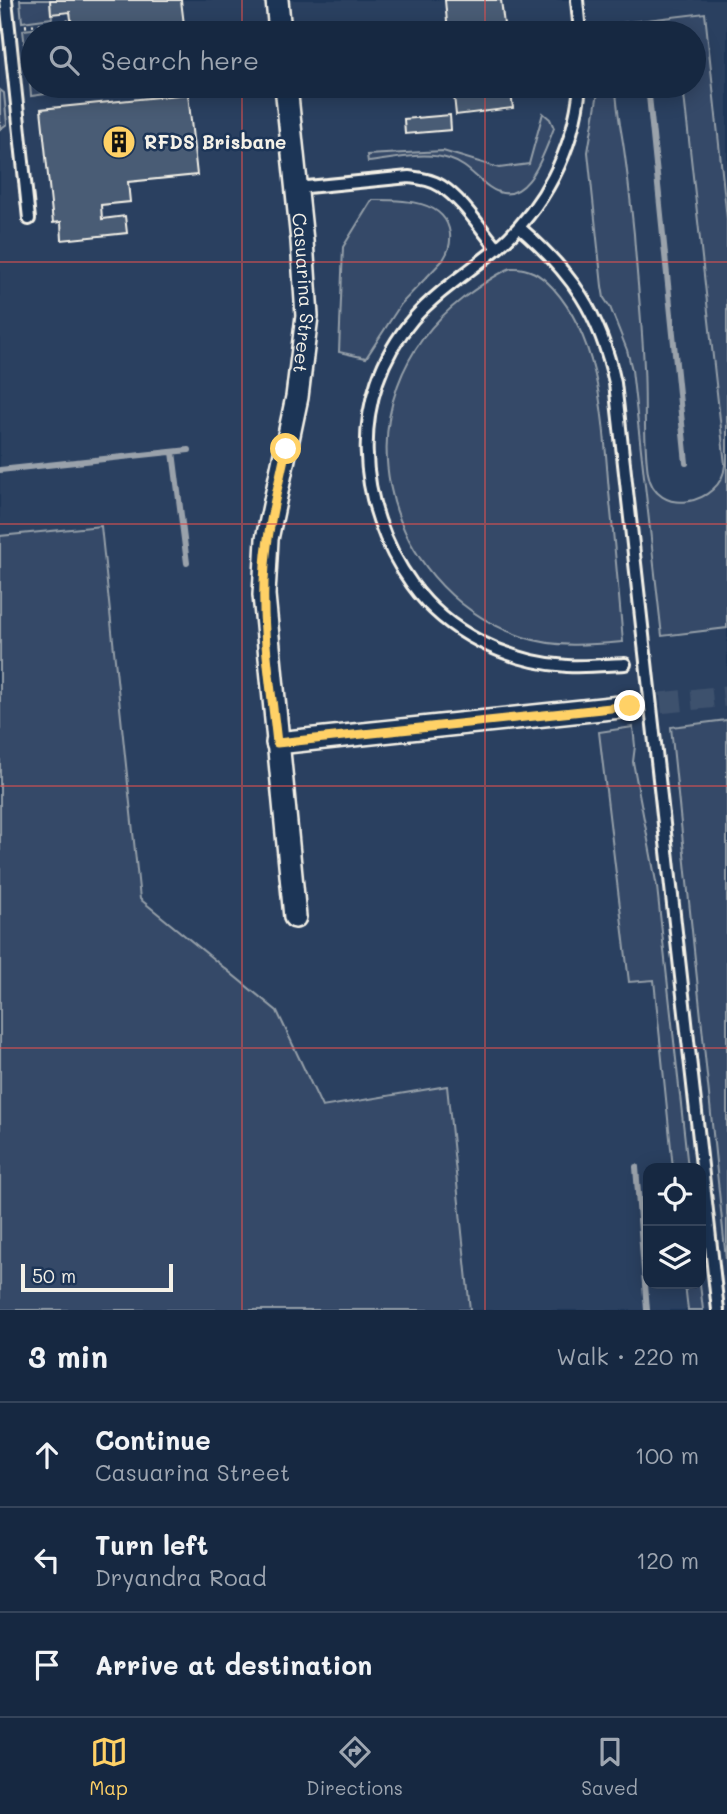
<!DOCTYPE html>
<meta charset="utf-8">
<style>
body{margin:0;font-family:Mali,sans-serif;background:#1f3048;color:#f1f3f6}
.controls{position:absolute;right:21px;bottom:21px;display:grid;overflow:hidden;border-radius:14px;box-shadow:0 4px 18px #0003}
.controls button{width:63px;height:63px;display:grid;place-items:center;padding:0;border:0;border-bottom:2px solid #35445a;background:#162841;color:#f1f3f6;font:35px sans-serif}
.scale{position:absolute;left:21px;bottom:18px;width:152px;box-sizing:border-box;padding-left:7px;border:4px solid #f4f1e8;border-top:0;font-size:19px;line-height:24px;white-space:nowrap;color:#f4f1e8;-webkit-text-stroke:5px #1d3557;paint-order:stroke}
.stop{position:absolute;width:21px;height:21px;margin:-16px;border:5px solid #ffd166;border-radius:50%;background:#fff}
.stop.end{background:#ffd166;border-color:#fff;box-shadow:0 2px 7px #0008}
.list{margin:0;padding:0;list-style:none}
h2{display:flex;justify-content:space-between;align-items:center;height:91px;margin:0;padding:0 28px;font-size:30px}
h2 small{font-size:23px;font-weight:400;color:#9ea6b1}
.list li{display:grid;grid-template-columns:46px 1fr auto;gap:21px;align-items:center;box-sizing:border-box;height:105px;padding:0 28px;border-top:2px solid #35445a}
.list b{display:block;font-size:26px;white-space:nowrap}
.list p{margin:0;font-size:23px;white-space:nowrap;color:#9ea6b1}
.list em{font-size:23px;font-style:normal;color:#9ea6b1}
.icon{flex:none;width:38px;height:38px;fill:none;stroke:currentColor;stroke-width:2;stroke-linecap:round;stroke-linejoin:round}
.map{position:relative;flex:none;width:727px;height:1310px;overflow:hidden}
.search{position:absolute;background:#162841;box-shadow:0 4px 18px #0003;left:21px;right:21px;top:21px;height:77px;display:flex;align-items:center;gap:18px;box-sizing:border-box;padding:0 24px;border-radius:38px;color:#9ea6b1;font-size:26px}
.sheet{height:406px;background:#162841}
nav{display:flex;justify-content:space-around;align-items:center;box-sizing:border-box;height:98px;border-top:2px solid #35445a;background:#162841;font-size:19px;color:#9ea6b1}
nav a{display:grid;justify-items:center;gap:4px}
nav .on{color:#ffd166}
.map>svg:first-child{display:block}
.built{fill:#2a4060;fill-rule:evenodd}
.green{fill:#354a67;stroke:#949ea8;stroke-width:2}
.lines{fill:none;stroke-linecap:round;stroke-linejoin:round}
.stream{stroke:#9aa2ab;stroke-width:6}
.building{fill:#485b74;stroke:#f4f1e8;stroke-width:2}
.minor-tunnel{stroke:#3d516d;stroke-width:21;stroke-dasharray:21 10;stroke-linecap:butt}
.service-casing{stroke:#f4f1e8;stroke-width:16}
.minor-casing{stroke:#f4f1e8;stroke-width:26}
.path{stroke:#f4f1e8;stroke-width:3.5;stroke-dasharray:2 5;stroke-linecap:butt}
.service{stroke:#1d3557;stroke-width:10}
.minor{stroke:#1d3557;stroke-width:21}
.route{stroke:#ffd166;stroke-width:9}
.grid{fill:none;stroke:#dc504e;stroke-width:2;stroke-opacity:0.55}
.labels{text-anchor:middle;stroke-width:5;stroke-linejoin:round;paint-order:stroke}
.poi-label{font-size:19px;font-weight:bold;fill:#f4f1e8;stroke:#1d3557;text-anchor:start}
.street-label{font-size:19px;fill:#f4f1e8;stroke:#1d3557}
</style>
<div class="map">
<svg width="727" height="1310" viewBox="0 0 727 1310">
<rect width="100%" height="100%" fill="#1d3557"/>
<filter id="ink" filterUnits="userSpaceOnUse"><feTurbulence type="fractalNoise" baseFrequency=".0143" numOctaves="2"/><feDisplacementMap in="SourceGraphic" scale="14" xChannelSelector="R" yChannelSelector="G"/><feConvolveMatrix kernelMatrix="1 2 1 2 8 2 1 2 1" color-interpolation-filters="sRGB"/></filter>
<g filter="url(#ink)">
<path class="built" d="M0 0H727V1310H0ZM33 33H694V86H33ZM648 1168H701V1284H648Z"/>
<path class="green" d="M20 0H50L52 18 22 22Z
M705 13 727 219V628L662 636 632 370 627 350 610 307 604 298 602 286 588 152 599 86H616C616 107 621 128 624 149 628 177 631 205 634 234 637 278 642 323 644 367 646 402 643 439 648 473 655 519 722 505 725 465L683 86H694V33H605L622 23Z
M52 27V33H33V74H28L23 30Z
M30 84 48 86 60 92 31 96Z
M0 90 4 93 7 124 0 129Z
M543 113 550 119 554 128C544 153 526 213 489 187 475 177 466 164 449 159 425 151 393 159 368 162L367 155 443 151 499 168 529 164Z
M372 200C398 200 446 198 450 234 451 244 449 251 443 260L401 304 366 358 339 352 343 247Z
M511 268C529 267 541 275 553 288 604 345 603 431 610 502 615 549 619 595 623 642 589 645 556 648 523 637 376 586 336 396 462 299 477 288 494 275 511 268Z
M101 526 140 899 277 1011 322 1107 447 1086 470 1310H0V536Z
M727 720V1269L671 727Z
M633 727 635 746 633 762 657 887 688 1168H673L654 980 629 982 599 732Z
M685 1284H700L703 1310H688Z"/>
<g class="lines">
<path class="stream" d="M648 86 686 463
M173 452 187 563
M0 470 189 450
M636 1167 647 1310"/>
</g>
<path class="building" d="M50 0H181L185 33H73L70 12 51 14Z
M445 0H501L505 33H448Z
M82 86H101V87L82 89Z
M453 86H510L513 108 456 115Z
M188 94 197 175 128 182 130 202 101 205 102 219 125 216 127 233 62 240 61 222 53 223 41 109Z
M450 115 451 130 405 134 404 119Z"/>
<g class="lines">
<path class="minor-tunnel" d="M630 706 727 696"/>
<defs>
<path id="service" d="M6 0 29 219
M577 0 580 33
M580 86C574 150 544 209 494 251 467 273 437 292 413 319 347 396 356 506 412 584 447 633 508 662 567 666 587 667 606 665 625 664
M297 188 409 177C420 178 432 180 441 186 463 200 480 228 497 248
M519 227C572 273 600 313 615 383 648 692 685 1001 718 1310"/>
<g id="minor">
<path d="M277 0 280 33"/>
<path id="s1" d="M286 86 302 241 307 316 297 397 267 539 264 595 295 917"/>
<path d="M277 743 630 706"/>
</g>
</defs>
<use href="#service" class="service-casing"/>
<use href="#minor" class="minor-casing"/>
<path class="path" d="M25 26 71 21"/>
<use href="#service" class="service"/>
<use href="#minor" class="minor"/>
</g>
</g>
<g class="lines" filter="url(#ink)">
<path class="route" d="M286 449C278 487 268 526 265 565 260 624 271 685 277 743L630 706"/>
</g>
<path class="grid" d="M242 0V33M485 0V33M242 86V1310M485 86V1310M0 262H727M0 524H727M0 786H727M0 1048H727"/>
<defs>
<symbol id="building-disc" viewBox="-11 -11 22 22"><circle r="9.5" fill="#ffd166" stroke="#1d3557"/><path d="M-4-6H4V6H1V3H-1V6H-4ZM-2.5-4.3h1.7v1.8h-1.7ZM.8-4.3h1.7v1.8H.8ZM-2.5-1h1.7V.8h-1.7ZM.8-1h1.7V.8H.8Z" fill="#111"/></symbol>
</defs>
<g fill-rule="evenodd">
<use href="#building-disc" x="100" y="123" width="38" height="38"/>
</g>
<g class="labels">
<g class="poi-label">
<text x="144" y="149">RFDS Brisbane</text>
</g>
<g class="street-label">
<text dy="7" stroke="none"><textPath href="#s1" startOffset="208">Casuarina Street</textPath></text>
</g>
</g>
</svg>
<div class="controls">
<button><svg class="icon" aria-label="locate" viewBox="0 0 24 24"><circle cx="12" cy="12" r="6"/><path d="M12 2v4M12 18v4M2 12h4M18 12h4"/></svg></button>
<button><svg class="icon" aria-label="layers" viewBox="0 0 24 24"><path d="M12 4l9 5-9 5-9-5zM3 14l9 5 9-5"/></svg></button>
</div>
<div class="scale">50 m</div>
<div class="stop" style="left:286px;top:449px"></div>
<div class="stop end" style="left:630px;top:706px"></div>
<div class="search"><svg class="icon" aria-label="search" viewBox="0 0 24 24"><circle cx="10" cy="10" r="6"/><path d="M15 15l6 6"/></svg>Search here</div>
</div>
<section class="sheet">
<h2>3 min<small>Walk · 220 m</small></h2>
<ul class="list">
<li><svg class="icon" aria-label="ahead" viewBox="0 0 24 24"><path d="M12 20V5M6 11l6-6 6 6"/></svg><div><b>Continue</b><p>Casuarina Street</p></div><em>100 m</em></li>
<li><svg class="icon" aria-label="left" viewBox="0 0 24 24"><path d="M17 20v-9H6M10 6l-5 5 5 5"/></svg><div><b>Turn left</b><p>Dryandra Road</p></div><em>120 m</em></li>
<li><svg class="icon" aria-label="arrive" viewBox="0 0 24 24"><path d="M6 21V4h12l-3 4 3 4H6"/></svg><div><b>Arrive at destination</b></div></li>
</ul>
</section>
<nav>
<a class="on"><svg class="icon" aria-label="map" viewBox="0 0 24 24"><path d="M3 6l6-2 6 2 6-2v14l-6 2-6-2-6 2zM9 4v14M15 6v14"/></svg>Map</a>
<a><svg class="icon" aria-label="directions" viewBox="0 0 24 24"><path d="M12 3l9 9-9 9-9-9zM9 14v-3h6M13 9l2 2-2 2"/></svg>Directions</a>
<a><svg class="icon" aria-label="saved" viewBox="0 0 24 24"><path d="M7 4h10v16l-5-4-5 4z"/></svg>Saved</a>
</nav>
